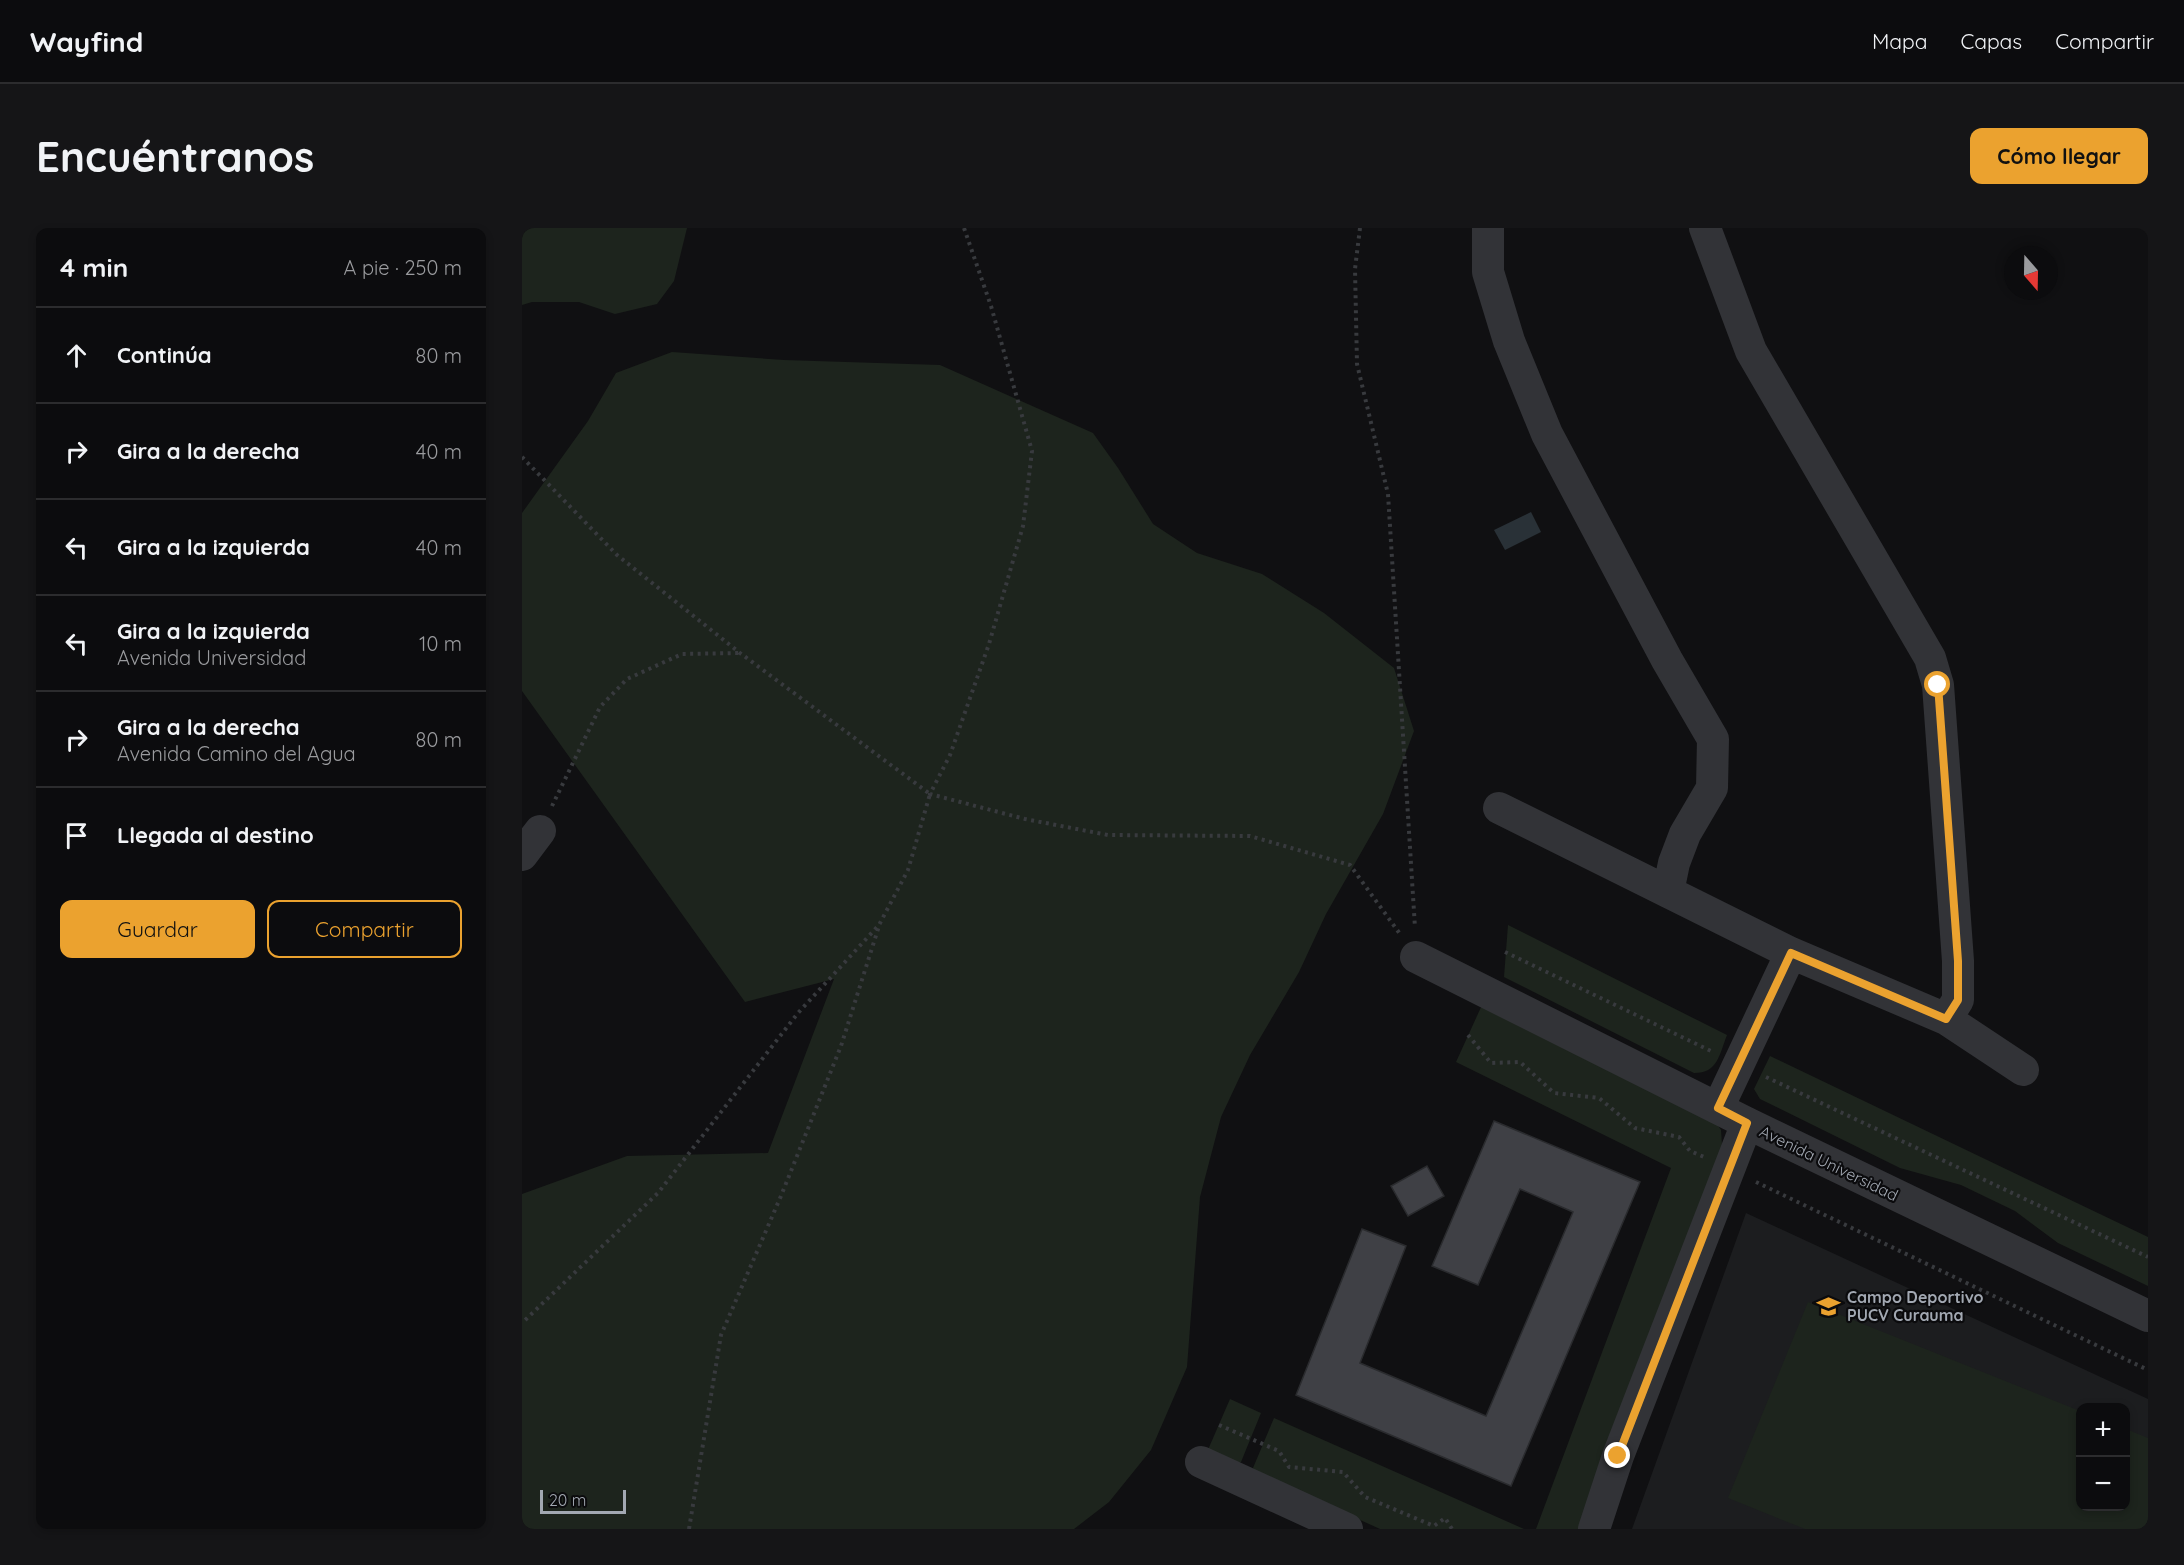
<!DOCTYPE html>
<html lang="es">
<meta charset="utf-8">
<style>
body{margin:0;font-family:Quicksand,sans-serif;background:#151517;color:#f1f3f6}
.controls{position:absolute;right:18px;bottom:18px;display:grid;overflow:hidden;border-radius:12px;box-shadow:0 3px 9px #0003}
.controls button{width:54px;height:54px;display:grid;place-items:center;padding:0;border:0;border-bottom:2px solid #2c2c2e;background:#0c0c0e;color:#f1f3f6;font:30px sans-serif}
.compass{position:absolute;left:1482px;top:18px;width:54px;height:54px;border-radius:50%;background:#0c0c0e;box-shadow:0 3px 9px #0003;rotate:160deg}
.scale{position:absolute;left:18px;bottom:15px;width:86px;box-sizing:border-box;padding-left:6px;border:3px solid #a2a8b2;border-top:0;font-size:16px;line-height:21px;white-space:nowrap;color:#a2a8b2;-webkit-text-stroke:4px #0b0b0d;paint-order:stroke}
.stop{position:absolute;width:18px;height:18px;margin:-14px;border:4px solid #eba22f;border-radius:50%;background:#fff}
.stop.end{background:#eba22f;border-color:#fff;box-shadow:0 2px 6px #0008}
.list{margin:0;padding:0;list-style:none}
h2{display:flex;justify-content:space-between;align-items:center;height:78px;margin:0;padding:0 24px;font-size:26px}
h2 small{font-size:20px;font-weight:400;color:#9a9b9e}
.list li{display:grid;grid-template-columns:39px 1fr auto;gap:18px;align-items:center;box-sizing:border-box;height:96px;padding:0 24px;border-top:2px solid #2c2c2e}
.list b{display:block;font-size:22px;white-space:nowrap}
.list p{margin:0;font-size:20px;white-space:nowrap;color:#9a9b9e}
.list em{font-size:20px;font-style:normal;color:#9a9b9e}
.actions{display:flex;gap:12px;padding:18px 24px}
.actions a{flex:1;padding:14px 0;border:2px solid #eba22f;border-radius:12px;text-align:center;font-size:21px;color:#eba22f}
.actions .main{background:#eba22f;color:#111}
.icon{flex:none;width:33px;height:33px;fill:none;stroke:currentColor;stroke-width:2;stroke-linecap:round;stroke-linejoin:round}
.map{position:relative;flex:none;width:1626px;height:1301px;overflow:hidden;border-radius:12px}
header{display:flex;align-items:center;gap:36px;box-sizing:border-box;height:84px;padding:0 30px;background:#0c0c0e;border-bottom:2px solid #2c2c2e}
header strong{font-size:28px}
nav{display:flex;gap:33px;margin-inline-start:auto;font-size:21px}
.intro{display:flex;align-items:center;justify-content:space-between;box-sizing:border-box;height:144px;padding:0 36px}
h1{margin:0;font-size:42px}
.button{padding:15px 27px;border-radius:12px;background:#eba22f;color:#111;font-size:21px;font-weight:700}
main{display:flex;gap:36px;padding:0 36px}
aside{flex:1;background:#0c0c0e;border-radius:12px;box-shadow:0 3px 9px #0003}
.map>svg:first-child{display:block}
.built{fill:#1c1d1f;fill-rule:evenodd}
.green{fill:#1d241d}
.water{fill:#293137}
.building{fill:#3f4045;stroke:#2a2b2e;stroke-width:1.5}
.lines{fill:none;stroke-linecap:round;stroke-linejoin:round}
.path{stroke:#383a3e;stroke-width:4;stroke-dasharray:3 4.5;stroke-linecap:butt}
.minor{stroke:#323337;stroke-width:32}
.route{stroke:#eba22f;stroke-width:8}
.labels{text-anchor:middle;stroke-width:4.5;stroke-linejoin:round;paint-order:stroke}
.street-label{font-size:16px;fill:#a2a8b2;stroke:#0b0b0d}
.poi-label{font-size:16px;font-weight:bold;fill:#a2a8b2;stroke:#0b0b0d;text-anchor:start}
</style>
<header>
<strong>Wayfind</strong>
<nav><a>Mapa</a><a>Capas</a><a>Compartir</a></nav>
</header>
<div class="intro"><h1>Encuéntranos</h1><a class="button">Cómo llegar</a></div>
<main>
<aside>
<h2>4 min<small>A pie · 250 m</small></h2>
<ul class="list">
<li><svg class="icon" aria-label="ahead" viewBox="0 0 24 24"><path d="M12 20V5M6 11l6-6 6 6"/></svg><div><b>Continúa</b></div><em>80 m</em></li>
<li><svg class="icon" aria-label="right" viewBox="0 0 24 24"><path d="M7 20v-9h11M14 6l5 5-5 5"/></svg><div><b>Gira a la derecha</b></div><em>40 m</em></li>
<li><svg class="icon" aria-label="left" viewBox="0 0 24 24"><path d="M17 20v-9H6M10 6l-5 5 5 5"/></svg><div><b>Gira a la izquierda</b></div><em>40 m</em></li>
<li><svg class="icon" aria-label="left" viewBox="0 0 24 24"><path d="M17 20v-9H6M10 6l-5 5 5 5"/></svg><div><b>Gira a la izquierda</b><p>Avenida Universidad</p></div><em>10 m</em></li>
<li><svg class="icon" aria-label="right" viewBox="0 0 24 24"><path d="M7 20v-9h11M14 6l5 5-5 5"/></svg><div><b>Gira a la derecha</b><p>Avenida Camino del Agua</p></div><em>80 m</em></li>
<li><svg class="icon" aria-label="arrive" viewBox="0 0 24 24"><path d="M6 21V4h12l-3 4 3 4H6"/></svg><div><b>Llegada al destino</b></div></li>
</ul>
<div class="actions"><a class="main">Guardar</a><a>Compartir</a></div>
</aside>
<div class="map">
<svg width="1626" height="1301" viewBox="0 0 1626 1301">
<rect width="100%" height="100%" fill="#101012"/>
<path class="built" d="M1224 985 1626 1171V1301H1110ZM1558 1180H1604V1278H1558Z"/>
<path class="green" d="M0 0H165L152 53 135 76 93 86 57 74H10L0 77Z
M150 124 262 132 418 137 571 205 596 240 631 296 675 325 740 346 802 385 872 440 892 503 861 586 804 686 777 744 728 827 699 889 678 969 665 1139 629 1222 587 1274 552 1301H0V966L105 928 246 925 312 751 223 774 0 463V285L66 193 94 145Z
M986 697 1205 807C1197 827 1196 845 1172 845L982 749Z
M960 777 1190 889 1199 902 1200 917 1058 1301H1014L1149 940 934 834Z
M1248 828 1626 1009V1058L1536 1015 1493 983 1439 957 1378 940 1238 871 1232 861Z
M1286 1074 1558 1183V1278H1604V1201L1626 1210V1301H1283L1206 1270Z
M708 1171 739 1185 719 1234 714 1236 685 1224Z
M752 1190 1002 1301H858L733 1244 731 1240Z"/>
<path class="water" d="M1009 284 1019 304 983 322 972 302Z"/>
<path class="building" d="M972 893 1118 954 989 1258 774 1167 840 1001 884 1018 838 1135 964 1188 1051 984 998 961 956 1057 910 1038Z
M905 938 922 968 886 988 869 958Z"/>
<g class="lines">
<path class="path" d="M442 0 469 78 510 223 501 298 467 416 428 527 408 566 503 591 586 607 728 608 828 637 878 706
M838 0 833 41 835 136 866 266 893 700
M0 2 2 0
M0 229 95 327 218 425 408 566 386 642 357 697 276 785 136 965 0 1095
M30 578 78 479 105 451 160 426 217 425
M983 724 1191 824
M946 807 969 835 998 834 1032 865 1077 870 1113 900 1157 909 1168 923 1182 929
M1244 849 1626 1029
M1234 954 1626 1142
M697 1197 757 1223 767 1239 821 1244 843 1269 912 1298 923 1290 930 1301
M167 1301 199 1107 259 968 319 818 357 698"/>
<path class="minor" d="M966 0V44L987 113 1025 206 1145 432 1191 511 1190 560 1163 606 1152 635 1146 664
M1183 0 1229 123 1408 430 1416 457 1436 733V772L1424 791
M977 580 1269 725 1424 791 1501 842
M0 627 18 603
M894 729 1225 895 1626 1088
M1196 880 1269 725
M679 1234 825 1301
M1072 1301 1096 1228 1225 895"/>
</g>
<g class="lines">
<path class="route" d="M1096 1228 1225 895 1196 880 1269 725 1424 791 1436 772V733L1416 457"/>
</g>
<defs>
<symbol id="university-bare" viewBox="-9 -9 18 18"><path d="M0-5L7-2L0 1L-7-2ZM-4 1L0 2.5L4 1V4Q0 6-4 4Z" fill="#eba22f" stroke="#0b0b0d" stroke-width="2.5" paint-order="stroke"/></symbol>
</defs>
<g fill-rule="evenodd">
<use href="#university-bare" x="1290" y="1062" width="33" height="33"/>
</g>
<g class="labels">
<g class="street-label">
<text transform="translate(1307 935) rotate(26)" y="6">Avenida Universidad</text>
</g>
<g class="poi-label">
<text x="1325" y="1075">Campo Deportivo<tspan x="1325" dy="18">PUCV Curauma</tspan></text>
</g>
</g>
</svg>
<div class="controls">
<button>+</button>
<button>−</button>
</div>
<svg class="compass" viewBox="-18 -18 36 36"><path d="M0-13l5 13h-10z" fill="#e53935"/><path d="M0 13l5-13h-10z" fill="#9a9b9e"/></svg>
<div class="scale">20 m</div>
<div class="stop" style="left:1416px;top:457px"></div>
<div class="stop end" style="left:1096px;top:1228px"></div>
</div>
</main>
